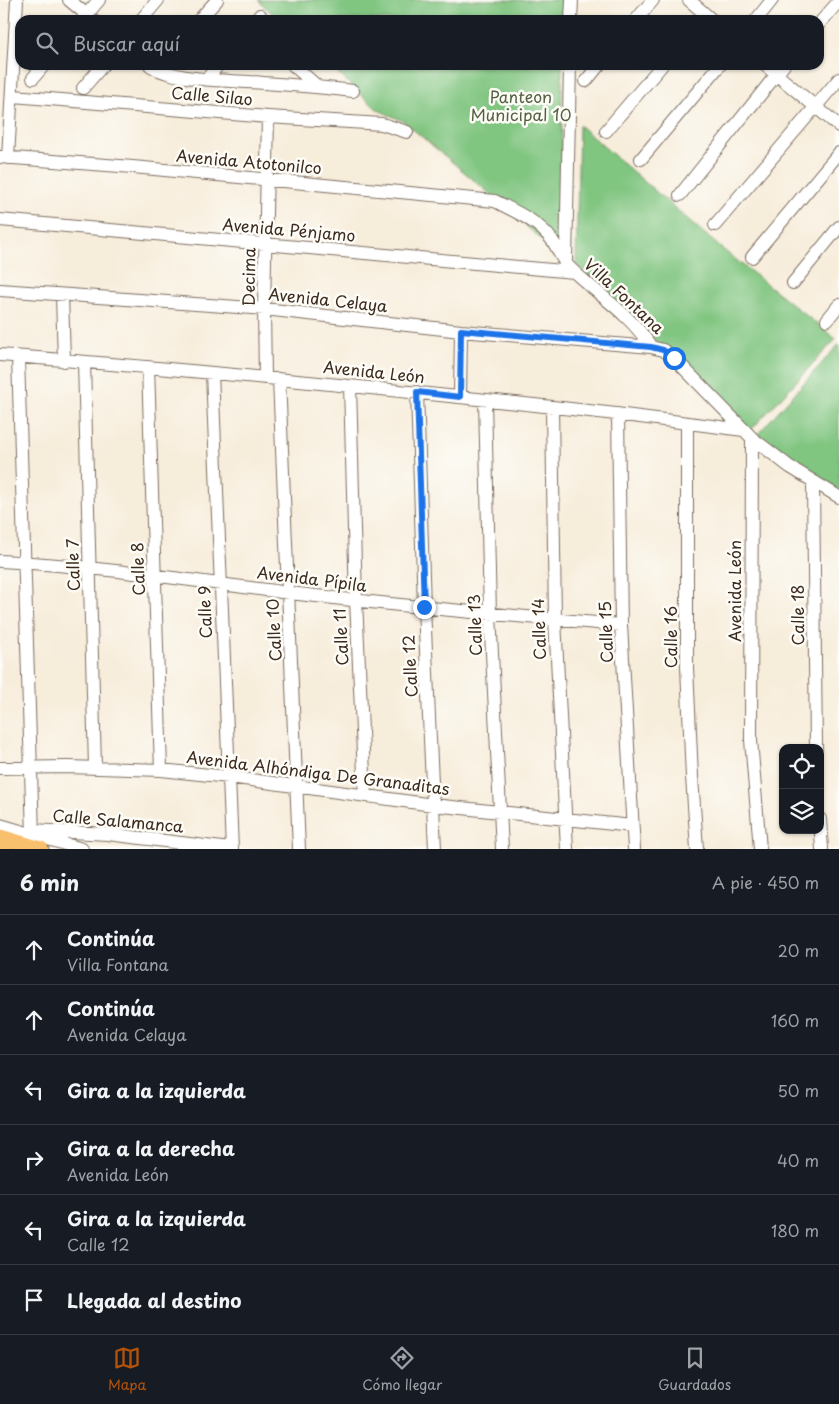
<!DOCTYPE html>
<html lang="es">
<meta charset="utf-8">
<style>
body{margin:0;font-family:"Playpen Sans",sans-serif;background:#20242c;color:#f1f3f6}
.controls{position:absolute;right:15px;bottom:15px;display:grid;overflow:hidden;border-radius:10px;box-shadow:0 1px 4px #0004}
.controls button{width:45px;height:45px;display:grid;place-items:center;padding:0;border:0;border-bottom:1px solid #363941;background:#171b24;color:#f1f3f6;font:25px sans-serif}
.stop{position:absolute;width:15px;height:15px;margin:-11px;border:4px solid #1a73e8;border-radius:50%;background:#fff}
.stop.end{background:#1a73e8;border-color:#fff;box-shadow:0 1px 5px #0008}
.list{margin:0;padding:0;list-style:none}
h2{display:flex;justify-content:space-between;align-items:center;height:65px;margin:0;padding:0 20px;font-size:21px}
h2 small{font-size:16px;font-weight:400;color:#9ea1a6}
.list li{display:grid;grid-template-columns:32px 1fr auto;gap:15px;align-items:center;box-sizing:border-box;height:70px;padding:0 20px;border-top:1px solid #363941}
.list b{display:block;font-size:19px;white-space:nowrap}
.list p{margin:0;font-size:16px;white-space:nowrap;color:#9ea1a6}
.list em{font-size:16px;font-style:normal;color:#9ea1a6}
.icon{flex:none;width:28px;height:28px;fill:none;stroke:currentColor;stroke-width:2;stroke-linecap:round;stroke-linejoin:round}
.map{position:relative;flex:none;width:839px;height:849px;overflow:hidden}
.search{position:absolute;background:#171b24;box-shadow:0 1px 4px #0004;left:15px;right:15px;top:15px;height:55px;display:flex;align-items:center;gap:12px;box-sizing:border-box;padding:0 18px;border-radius:15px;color:#9ea1a6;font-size:19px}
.sheet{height:485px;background:#171b24}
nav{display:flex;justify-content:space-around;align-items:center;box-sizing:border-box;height:70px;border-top:1px solid #363941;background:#171b24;font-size:14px;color:#9ea1a6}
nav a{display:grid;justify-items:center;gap:2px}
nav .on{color:#b45309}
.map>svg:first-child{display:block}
.green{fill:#80c580;stroke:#5e784f}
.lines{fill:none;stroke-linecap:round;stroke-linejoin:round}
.minor-casing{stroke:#7d6e60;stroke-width:14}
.major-casing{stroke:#7d6e60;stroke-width:17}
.minor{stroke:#fff;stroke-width:12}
.major{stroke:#f8bf6c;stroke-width:15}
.route{stroke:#1a73e8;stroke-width:6}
.labels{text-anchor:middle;stroke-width:5;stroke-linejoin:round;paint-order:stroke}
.street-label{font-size:16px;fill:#3b2a1e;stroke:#fdfcf7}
.park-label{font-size:16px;fill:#536040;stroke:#fdfcf7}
</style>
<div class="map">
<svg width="839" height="849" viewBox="0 0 839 849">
<rect width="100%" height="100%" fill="#fdfcf7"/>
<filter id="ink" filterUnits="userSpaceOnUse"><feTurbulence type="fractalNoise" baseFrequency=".02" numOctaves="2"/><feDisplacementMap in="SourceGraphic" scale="10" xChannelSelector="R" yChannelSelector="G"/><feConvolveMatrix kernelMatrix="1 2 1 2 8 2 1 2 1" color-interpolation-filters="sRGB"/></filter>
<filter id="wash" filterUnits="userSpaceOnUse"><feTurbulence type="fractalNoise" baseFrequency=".0096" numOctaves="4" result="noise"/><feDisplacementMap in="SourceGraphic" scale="20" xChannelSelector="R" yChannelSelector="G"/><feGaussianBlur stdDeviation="1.12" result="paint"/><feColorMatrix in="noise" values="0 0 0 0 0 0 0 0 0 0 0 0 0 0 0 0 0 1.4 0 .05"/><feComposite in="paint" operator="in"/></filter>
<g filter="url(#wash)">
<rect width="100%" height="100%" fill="#f7eddb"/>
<path class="green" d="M258 0H563L562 20H279Z
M329 65H562L561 257 495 198 403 121 378 110Z
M579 125 720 247 836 339 750 431 576 264Z
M839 344V492L806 474 756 436Z"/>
</g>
<g filter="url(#ink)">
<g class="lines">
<defs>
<path id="minor" d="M69 0 93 20
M689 0 712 20
M82 20 99 0
M141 20 158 0
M199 20 217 0
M256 20 260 15
M571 20 572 0
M636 20 653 0
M756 20 772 0
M819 24 839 1
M150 65C174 82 234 80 264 83 294 85 323 87 353 91
M293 65 317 86
M765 65 839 126
M33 78 44 65
M207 79 218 65
M586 81 599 65
M83 88 103 65
M13 96 268 117 382 124 407 132
M606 131 662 65
M0 157 133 167 495 201C516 212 538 221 552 240 558 248 561 259 568 266 596 294 630 313 651 347L663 350 675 359 752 438 790 467 839 497
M8 158 17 0
M641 159 720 65
M680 195 784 65
M0 220 574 272
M715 225 839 79
M752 257 839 153
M566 262 570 65
M793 283 839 227
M0 290 264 309 461 331 651 347
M62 295 64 361
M827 320 839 305
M0 355C206 371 411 391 616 414 659 419 701 425 744 430
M18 357 33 835
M84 362 95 767
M148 367 161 770
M212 373 232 849
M265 378 264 309 268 117
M279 379 299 849
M350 386 356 600 365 796
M417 392 424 607 435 849
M460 397 461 331
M485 400 490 614 502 849
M552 407 555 620 567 849
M618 414 621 625 634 849
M687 423V667L692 777 697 849
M752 438 751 740 760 849
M813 483 816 748
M0 561C97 566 193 581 290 593 400 606 511 616 621 625
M0 768 68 767 161 770 229 777 433 805 632 826
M820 819 822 849
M0 825 82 849
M32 830 108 834 230 849"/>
<path id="major" d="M0 837 41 849
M0 848 4 849"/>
</defs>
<use href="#minor" class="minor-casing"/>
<use href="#major" class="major-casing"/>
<use href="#minor" class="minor"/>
<use href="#major" class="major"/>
</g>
</g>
<g class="lines" filter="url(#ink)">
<path class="route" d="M424 607 417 392 460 397 461 330 651 347 663 350 674 358"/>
</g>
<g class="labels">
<g class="street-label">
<text transform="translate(212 96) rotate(5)" y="6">Calle Silao</text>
<text transform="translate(249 162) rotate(5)" y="6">Avenida Atotonilco</text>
<text transform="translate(289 230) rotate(5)" y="6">Avenida Pénjamo</text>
<text transform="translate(249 277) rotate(-89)" y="6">Decima</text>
<text transform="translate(624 296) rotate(43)" y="6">Villa Fontana</text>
<text transform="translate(328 300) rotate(6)" y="6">Avenida Celaya</text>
<text transform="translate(374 372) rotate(6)" y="6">Avenida León</text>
<text transform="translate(73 565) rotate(-92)" y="6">Calle 7</text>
<text transform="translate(138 569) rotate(-92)" y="6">Calle 8</text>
<text transform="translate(312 579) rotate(7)" y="6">Avenida Pípila</text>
<text transform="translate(735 591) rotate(-90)" y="6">Avenida León</text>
<text transform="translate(205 612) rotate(-92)" y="6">Calle 9</text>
<text transform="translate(798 615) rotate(-90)" y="6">Calle 18</text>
<text transform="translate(475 625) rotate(-92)" y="6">Calle 13</text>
<text transform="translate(539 629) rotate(-92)" y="6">Calle 14</text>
<text transform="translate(274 630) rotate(-93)" y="6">Calle 10</text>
<text transform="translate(606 632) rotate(-92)" y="6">Calle 15</text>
<text transform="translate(341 637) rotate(-93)" y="6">Calle 11</text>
<text transform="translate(671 637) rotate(-90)" y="6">Calle 16</text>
<text transform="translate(410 666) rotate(-93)" y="6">Calle 12</text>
<text transform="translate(318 773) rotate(7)" y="6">Avenida Alhóndiga De Granaditas</text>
<text transform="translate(118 821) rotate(5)" y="6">Calle Salamanca</text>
</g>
<g class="park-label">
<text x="521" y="103">Panteon<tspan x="521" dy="18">Municipal 10</tspan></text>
</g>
</g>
</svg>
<div class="controls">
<button><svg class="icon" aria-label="locate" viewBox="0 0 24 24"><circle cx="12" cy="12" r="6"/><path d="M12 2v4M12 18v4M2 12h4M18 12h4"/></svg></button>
<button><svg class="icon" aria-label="layers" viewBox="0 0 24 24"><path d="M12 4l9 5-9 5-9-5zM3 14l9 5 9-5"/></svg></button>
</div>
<div class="stop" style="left:674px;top:358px"></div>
<div class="stop end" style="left:424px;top:607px"></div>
<div class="search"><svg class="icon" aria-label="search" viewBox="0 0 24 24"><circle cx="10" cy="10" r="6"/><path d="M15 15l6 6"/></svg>Buscar aquí</div>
</div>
<section class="sheet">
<h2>6 min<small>A pie · 450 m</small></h2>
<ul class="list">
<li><svg class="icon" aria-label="ahead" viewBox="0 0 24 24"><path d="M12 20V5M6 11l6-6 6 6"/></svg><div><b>Continúa</b><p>Villa Fontana</p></div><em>20 m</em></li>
<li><svg class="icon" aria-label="ahead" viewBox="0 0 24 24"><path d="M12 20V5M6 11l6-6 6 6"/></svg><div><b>Continúa</b><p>Avenida Celaya</p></div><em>160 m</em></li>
<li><svg class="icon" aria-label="left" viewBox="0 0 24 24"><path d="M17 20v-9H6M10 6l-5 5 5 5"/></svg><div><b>Gira a la izquierda</b></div><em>50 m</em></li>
<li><svg class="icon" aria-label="right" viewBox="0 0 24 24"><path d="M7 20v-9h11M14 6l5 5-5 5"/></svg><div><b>Gira a la derecha</b><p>Avenida León</p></div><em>40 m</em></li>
<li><svg class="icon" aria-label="left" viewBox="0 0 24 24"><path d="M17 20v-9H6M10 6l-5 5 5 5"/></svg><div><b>Gira a la izquierda</b><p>Calle 12</p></div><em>180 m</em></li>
<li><svg class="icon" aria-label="arrive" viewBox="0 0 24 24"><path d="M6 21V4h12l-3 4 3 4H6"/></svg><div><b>Llegada al destino</b></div></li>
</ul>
</section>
<nav>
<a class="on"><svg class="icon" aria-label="map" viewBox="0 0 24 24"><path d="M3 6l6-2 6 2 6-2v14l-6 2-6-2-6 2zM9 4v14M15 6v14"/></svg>Mapa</a>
<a><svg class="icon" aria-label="directions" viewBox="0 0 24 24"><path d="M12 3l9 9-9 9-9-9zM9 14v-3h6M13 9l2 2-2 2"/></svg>Cómo llegar</a>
<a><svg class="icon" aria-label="saved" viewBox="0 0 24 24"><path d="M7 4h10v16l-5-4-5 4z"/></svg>Guardados</a>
</nav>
